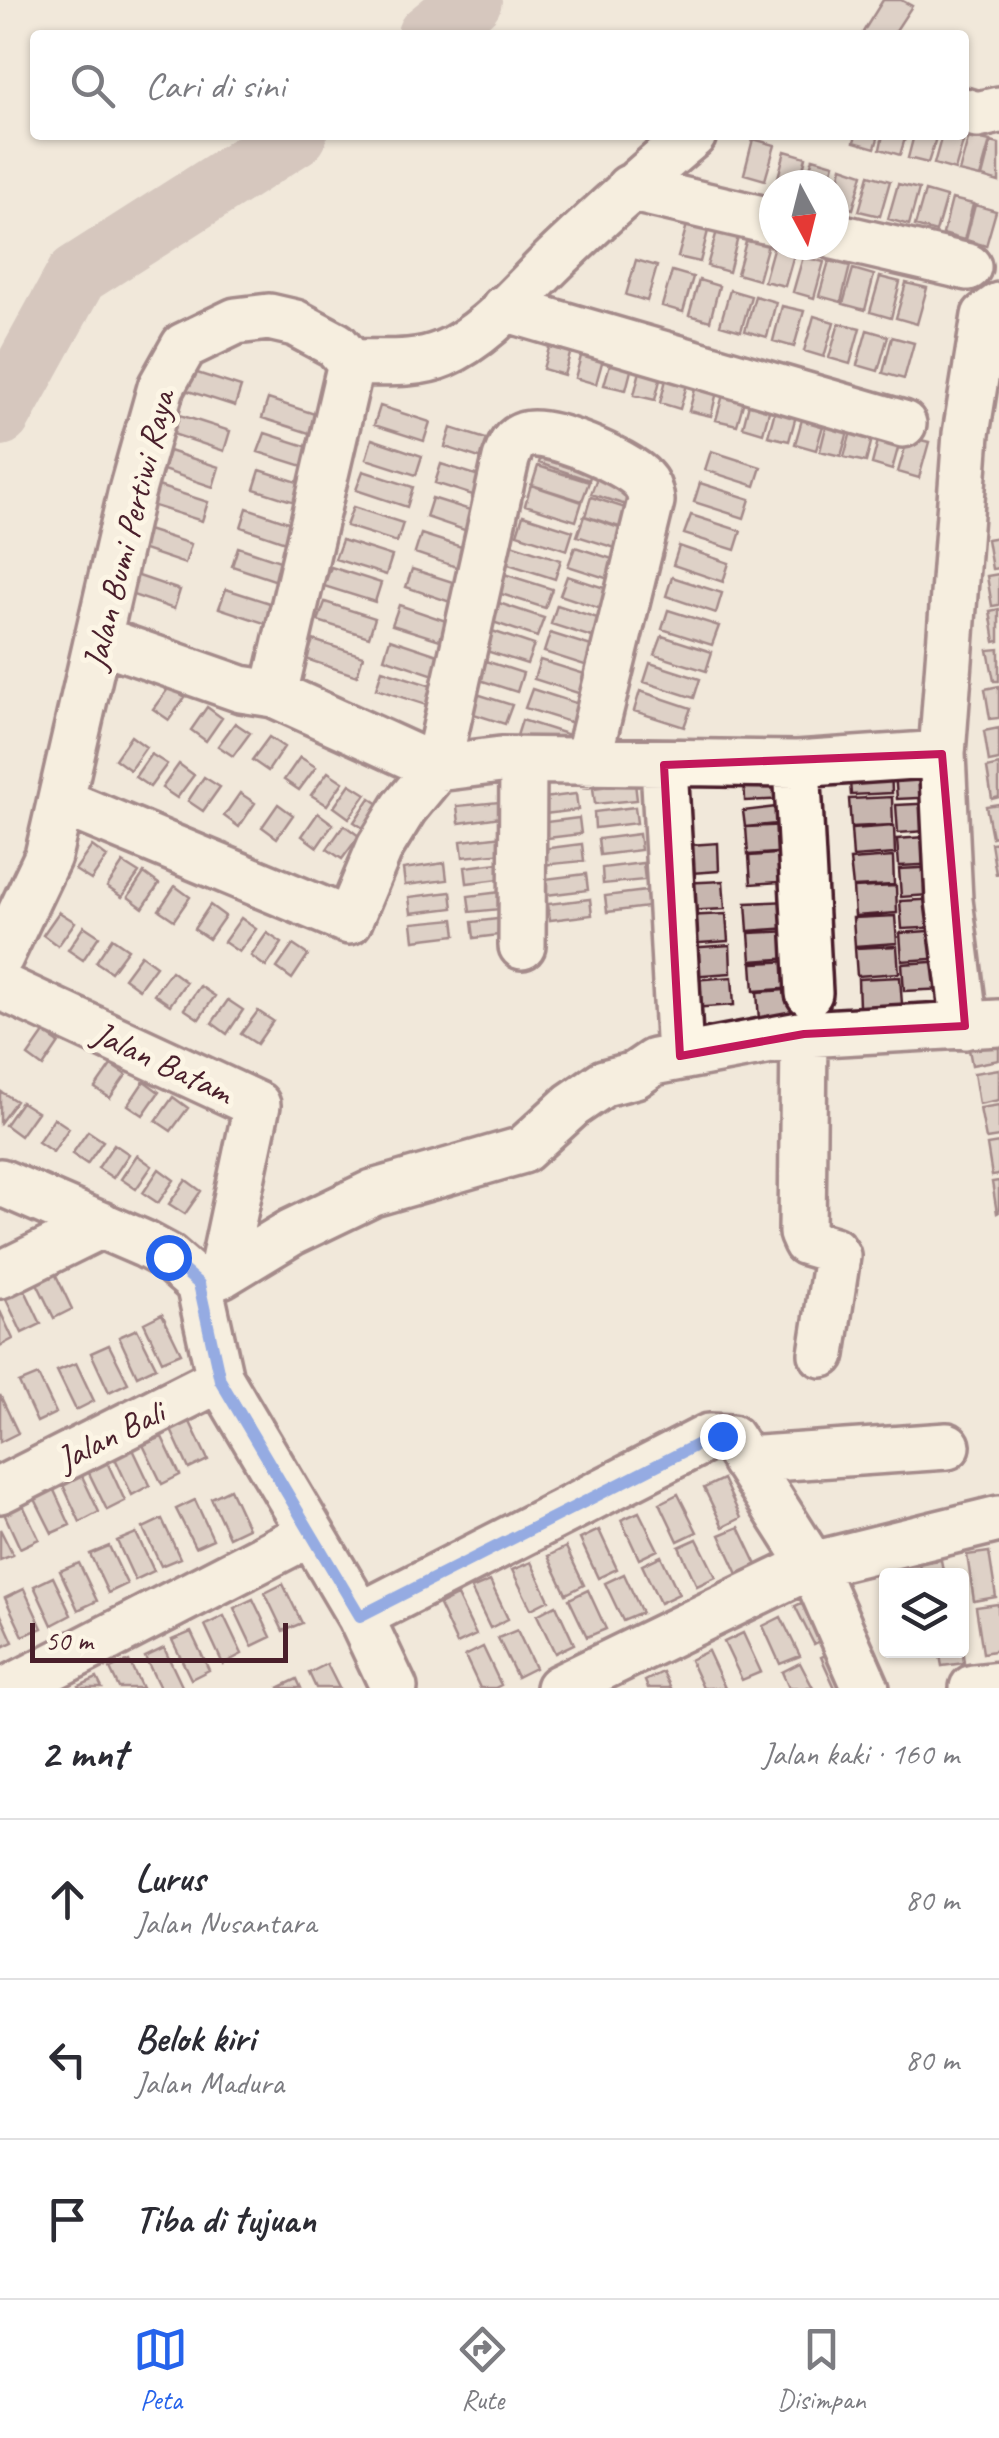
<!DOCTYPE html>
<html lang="id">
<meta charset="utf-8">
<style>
body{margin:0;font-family:Caveat,sans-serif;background:#f2f2f3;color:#2b2b33}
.controls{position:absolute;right:30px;bottom:30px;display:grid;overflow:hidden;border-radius:10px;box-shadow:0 2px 8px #0004}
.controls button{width:90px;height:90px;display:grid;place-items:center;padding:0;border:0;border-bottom:2px solid #e1e1e2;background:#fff;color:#2b2b33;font:50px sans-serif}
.compass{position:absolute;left:759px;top:170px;width:90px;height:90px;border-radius:50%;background:#fff;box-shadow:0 2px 8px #0004;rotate:173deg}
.scale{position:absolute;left:30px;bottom:25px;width:258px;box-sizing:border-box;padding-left:10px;border:5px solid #4a1f2b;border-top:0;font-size:28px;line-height:35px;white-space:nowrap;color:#4a1f2b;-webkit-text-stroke:8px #fcf5e5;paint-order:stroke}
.stop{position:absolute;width:30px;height:30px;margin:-22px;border:8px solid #2563eb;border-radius:50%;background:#fff}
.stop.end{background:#2563eb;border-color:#fff;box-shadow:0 2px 10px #0008}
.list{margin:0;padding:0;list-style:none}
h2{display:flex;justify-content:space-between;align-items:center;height:130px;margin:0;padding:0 40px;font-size:42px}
h2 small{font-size:32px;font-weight:400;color:#7c7c81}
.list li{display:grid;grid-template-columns:65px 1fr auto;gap:30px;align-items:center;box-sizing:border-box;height:160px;padding:0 40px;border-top:2px solid #e1e1e2}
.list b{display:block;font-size:38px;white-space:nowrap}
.list p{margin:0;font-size:32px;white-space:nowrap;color:#7c7c81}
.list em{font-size:32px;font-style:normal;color:#7c7c81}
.icon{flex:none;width:55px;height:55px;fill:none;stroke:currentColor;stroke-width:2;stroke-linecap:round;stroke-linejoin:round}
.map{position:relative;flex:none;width:999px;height:1688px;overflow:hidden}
.search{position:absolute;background:#fff;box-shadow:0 2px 8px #0004;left:30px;right:30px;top:30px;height:110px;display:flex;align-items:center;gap:25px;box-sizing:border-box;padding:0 35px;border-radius:10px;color:#7c7c81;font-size:38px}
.sheet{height:610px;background:#fff}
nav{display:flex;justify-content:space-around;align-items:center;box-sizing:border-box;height:140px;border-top:2px solid #e1e1e2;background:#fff;font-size:28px;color:#7c7c81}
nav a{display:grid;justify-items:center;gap:5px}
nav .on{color:#2563eb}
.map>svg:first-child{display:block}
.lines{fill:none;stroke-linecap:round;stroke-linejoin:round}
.river{stroke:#b6a19c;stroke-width:62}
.building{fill:#c7b6af;stroke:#4a1f2b;stroke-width:2.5}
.minor-casing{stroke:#4a1f2b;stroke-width:52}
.minor{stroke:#fcf5e5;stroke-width:45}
.route{stroke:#2563eb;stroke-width:12}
.marked{fill:none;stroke:#c2185b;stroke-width:8;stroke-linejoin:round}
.labels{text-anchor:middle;stroke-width:10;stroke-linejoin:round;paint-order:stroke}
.street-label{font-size:35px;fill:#4a1f2b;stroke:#fcf5e5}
</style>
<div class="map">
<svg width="999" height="1688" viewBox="0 0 999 1688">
<rect width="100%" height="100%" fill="#f1e8da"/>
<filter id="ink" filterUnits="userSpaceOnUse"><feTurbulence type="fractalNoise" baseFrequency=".01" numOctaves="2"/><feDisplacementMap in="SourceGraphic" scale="20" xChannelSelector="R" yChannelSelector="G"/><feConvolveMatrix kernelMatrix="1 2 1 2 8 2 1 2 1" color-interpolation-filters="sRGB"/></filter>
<g filter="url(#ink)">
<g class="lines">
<path class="river" d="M428 35 471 0
M0 415 77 275 296 135"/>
</g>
<path class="building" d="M883 0H901L912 6 893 35H867L863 32Z
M856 135H879L875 148 854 142Z
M883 135H906L900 155 880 149Z
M914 135H937L928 163 908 158Z
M942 135H965L955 170 934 164Z
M969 136 990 141 980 177 959 172Z
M753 139 775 145 765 180 744 174Z
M991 142 999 144V182L982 177Z
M785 151 806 157 799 185H776Z
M813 158 834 164 828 185H805Z
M842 167 863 174 853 209 834 204Z
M869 175 890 181 880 216 859 211Z
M898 184 919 189 909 225 888 219Z
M925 191 946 197 936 232 915 226Z
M952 199 973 204 964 240 943 234Z
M975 205 996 211 986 246 966 240Z
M688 221 709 227 700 262 678 257Z
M717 231 738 237 729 272 707 266Z
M747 238 768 244 758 280 737 274Z
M774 245 795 251 785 286 764 281Z
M803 257 824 262 814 298 793 292Z
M636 260 657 266 647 301 626 295Z
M829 261 850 266 841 302 819 296Z
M853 269 874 275 865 310 843 304Z
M672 271 693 277 683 312 662 306Z
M880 277 900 282 891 318 870 312Z
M699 280 719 286 710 321 689 315Z
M906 283 927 288 917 324 896 318Z
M730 290 751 296 741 331 720 325Z
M755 296 776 302 767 337 745 331Z
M782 306 804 311 794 347 773 341Z
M814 316 834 322 824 357 804 351Z
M839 323 860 328 850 364 829 358Z
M867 330 888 336 878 371 857 365Z
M553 334 574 340 564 375 543 369Z
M892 337 914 343 904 379 883 373Z
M585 342 606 348 596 384 575 378Z
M614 350 635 355 626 390 604 385Z
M643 359 664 364 655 400 634 395Z
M669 368 690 374 680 409 660 403Z
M191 371 241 387 235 406 185 390Z
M699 375 720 380 711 416 689 411Z
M726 384 747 390 737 425 716 420Z
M752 392 773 397 763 433 743 427Z
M268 399 318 415 312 434 262 418Z
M778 400 799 405 789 441 768 436Z
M380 406 430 422 424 441 374 425Z
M805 409 826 415 816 450 795 444Z
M180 415 230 431 224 451 173 434Z
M829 415 851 421 841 456 820 451Z
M854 421 875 427 866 462 844 457Z
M451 428 502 444 495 463 445 447Z
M881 429 902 434 892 470 872 464Z
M265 433 315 449 309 468 258 452Z
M908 437 929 442 919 478 898 472Z
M372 439 422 456 416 475 366 459Z
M545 444 595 460 589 480 539 463Z
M169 451 219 467 213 487 163 470Z
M711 451 761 467 755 486 705 470Z
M441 464 492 480 485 499 435 483Z
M538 466 589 482 582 501 532 485Z
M260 470 310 486 304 505 254 489Z
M363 471 413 487 407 507 356 490Z
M598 475 648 491 642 510 591 494Z
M700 483 750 499 744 518 694 502Z
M531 485 582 502 576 521 525 505Z
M158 486 208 502 202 521 151 505Z
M591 497 641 513 635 532 585 516Z
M432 498 483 514 476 534 426 517Z
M353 507 403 523 397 542 346 526Z
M247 508 297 525 291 544 241 527Z
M523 515 573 531 567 550 517 534Z
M691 515 741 531 735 550 684 534Z
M584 516 634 533 628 552 577 536Z
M141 528 191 544 185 564 135 547Z
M421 534 471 550 465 570 415 553Z
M999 537V568L992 569 987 539Z
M342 540 392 556 386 575 335 559Z
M511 544 561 560 555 579 505 563Z
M679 546 729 563 723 582 673 565Z
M238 547 289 564 283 583 232 566Z
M575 547 625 563 618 582 568 566Z
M331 567 381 583 375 602 324 586Z
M412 569 462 585 456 604 406 587Z
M130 573 180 590 174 609 124 592Z
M501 573 552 589 545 608 495 592Z
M999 574V605L992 606 987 576Z
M567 576 617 592 610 612 560 595Z
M672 577 722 593 716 613 666 596Z
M226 589 276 605 270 625 219 608Z
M493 601 544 618 537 637 487 620Z
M325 602 375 618 369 637 318 621Z
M399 605 449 622 443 641 392 625Z
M557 605 607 621 601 640 551 624Z
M999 609V641L995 642 990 611Z
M668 610 719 626 712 645 662 629Z
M483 628 534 645 527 664 477 648Z
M550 633 601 649 594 668 544 652Z
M662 636 712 652 706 671 655 655Z
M390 639 441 656 434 675 384 658Z
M313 640 363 656 357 676 306 659Z
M999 649V681H994L988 650Z
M473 657 523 673 517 692 467 676Z
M540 660 591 676 584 695 534 679Z
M650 663 700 679 694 698 644 682Z
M382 670 432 686 426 705 376 689Z
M170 686 185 697 169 720 153 709Z
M999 686V718L990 719 985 689Z
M461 689 512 705 505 724 455 708Z
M532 689 582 705 576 724 525 708Z
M640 691 691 708 684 727 634 711Z
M207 707 222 718 206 741 191 730Z
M522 720 573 736 566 755 516 739Z
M235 723 250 733 233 756 218 746Z
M999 728V760L989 762 984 731Z
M131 736 146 747 130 770 115 759Z
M269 737 284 747 268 771 252 760Z
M151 754 167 764 150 787 135 777Z
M300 757 316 767 299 790 284 780Z
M179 764 194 775 177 798 162 788Z
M891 765 892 793 851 795 849 768Z
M999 765V797L992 799 987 768Z
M937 769 939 797 897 799 895 772Z
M785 771 787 799 745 801 744 774Z
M328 772 343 782 327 805 311 795Z
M204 777 220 787 203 811 188 801Z
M635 783 637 800 595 804 593 788Z
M350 784 366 794 349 818 334 807Z
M240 793 255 803 239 827 224 816Z
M576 794 578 810 536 815 535 799Z
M892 797 893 825 851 827 849 799Z
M370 798 386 809 369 832 354 822Z
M499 802 501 817 459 823 457 806Z
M938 803 940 830 898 833 896 805Z
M278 804 293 815 277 838 262 827Z
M999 804V835L992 837 986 806Z
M785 806 787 823 745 827 743 811Z
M635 807 637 823 595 828 594 812Z
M318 813 333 824 317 847 302 836Z
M579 818 581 834 539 839 538 823Z
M344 825 359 836 342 859 327 849Z
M789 825 790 852 748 855 746 827Z
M894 826 895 854 853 857 851 829Z
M639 834 641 850 600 855 598 839Z
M503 836 505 853 463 857 461 841Z
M939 836 941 864 899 866 897 839Z
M999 842V873L996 874 991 843Z
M718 843 719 871 677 874 675 846Z
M582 844 584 861 542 865 541 849Z
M92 846 107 857 91 880 75 870Z
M791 853 793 881 751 884 749 856Z
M893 857 894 885 853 887 850 860Z
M507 862 508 878 467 883 465 867Z
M123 863 139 873 122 897 107 887Z
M445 863 447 880 405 885 403 869Z
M643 863 645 880 603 884 602 868Z
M941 867 943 894 901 897 899 869Z
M144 873 159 884 143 908 128 897Z
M586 874 588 890 546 895 545 879Z
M723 881 725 909 683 911 681 883Z
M175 886 190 897 174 920 159 910Z
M896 886 897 913 855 916 853 888Z
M509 891 511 908 470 912 468 896Z
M646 891 648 907 607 912 605 896Z
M451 892 453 908 411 913 409 897Z
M590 899 592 915 550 920 548 904Z
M942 899 944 927 902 929 900 901Z
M789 901 790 928 748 931 746 903Z
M210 905 225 916 209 939 194 929Z
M59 912 75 922 58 946 43 935Z
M726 914 728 941 686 944 684 916Z
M895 916 897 943 855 946 853 918Z
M514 917 515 933 474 938 472 922Z
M241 918 256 929 239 952 224 942Z
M454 919 456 935 414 940 412 923Z
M84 926 99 936 83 960 68 950Z
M942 930 944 958 902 961 900 933Z
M791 931 793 958 751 961 749 933Z
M267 933 282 943 266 967 251 956Z
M112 938 128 949 111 972 96 962Z
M293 945 308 955 292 979 277 968Z
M730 945 731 973 689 976 687 948Z
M897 946 899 973 857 976 855 948Z
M141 955 156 966 139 989 124 978Z
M794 961 796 988 754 991 752 963Z
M945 961 946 989 904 991 902 964Z
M171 971 186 982 170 1005 154 994Z
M732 977 734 1005 692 1008 691 980Z
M900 977 902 1004 859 1007 858 979Z
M200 986 215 996 199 1019 184 1009Z
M800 989 801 1017 759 1020 757 992Z
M228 1000 243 1010 227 1034 212 1023Z
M258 1011 273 1021 257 1044 241 1034Z
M999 1028V1060L972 1065 966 1034Z
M44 1033 59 1043 43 1067 28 1056Z
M111 1065 126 1075 110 1098 95 1088Z
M999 1069V1100L979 1104 974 1073Z
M144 1081 159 1092 143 1115 128 1105Z
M0 1091 16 1101 0 1123Z
M173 1097 188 1108 171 1131 156 1121Z
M21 1102 37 1112 20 1136 5 1125Z
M999 1105V1137L986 1139 980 1108Z
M54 1118 69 1128 53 1152 38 1142Z
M88 1131 103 1141 87 1164 72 1154Z
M999 1143V1175L992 1176 987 1145Z
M114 1144 129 1154 113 1178 98 1168Z
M137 1155 152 1166 136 1189 121 1179Z
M159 1169 174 1180 158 1203 143 1193Z
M186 1180 201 1191 185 1214 169 1204Z
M999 1181V1212L997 1213 992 1182Z
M54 1271 72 1309 54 1318 35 1279Z
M23 1286 41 1324 22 1333 4 1295Z
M0 1311 13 1339 0 1346Z
M162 1314 181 1353 162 1361 144 1323Z
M137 1329 156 1367 137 1376 119 1337Z
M109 1345 128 1383 109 1392 91 1353Z
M76 1363 94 1401 76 1410 57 1371Z
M38 1375 56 1413 37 1422 19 1383Z
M0 1395 18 1433 0 1442Z
M190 1422 208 1460 189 1469 171 1430Z
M162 1437 180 1475 162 1484 143 1445Z
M132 1447 150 1485 132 1495 114 1456Z
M107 1462 125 1501 107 1510 88 1471Z
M81 1474 99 1512 80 1522 62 1483Z
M723 1479 741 1518 723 1527 704 1488Z
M52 1486 70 1525 52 1533 33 1495Z
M230 1489 248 1528 229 1537 211 1498Z
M678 1494 697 1532 678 1541 660 1503Z
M195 1500 213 1539 195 1547 176 1509Z
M21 1501 39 1539 20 1548 2 1509Z
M639 1512 658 1550 639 1559 621 1520Z
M162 1519 180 1558 161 1566 143 1528Z
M739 1527 757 1565 738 1574 720 1535Z
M0 1529 13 1555 0 1560Z
M599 1530 617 1569 598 1578 580 1539Z
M136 1533 154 1571 135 1580 117 1541Z
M697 1539 716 1577 697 1586 679 1547Z
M109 1546 127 1584 108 1593 90 1554Z
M566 1547 584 1585 566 1594 548 1556Z
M989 1552 996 1597 974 1601 967 1555Z
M661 1556 679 1594 660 1603 642 1565Z
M941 1560 944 1576H921L919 1563Z
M531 1562 549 1600 531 1609 512 1570Z
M79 1563 97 1601 78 1610 60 1571Z
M624 1574 642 1613 623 1621 605 1583Z
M53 1577 71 1615 52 1625 34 1586Z
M490 1581 508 1619 490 1628 471 1589Z
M283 1584 302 1623 283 1631 265 1593Z
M24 1589 42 1628 23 1636 5 1598Z
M588 1590 606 1629 587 1637 569 1599Z
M457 1596 476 1635 457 1644 439 1605Z
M814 1597 832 1635 814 1644 795 1606Z
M253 1599 271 1637 252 1646 234 1608Z
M998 1604 999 1650 983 1653 976 1607Z
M556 1605 574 1644 555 1653 537 1615Z
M0 1613 13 1642 0 1648Z
M224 1616 242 1654 223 1664 205 1625Z
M781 1617 800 1656 780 1664 763 1626Z
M517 1630 535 1668 517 1677 498 1638Z
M191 1632 209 1670 191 1679 172 1640Z
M743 1633 761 1672 742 1680 724 1642Z
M483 1647 501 1685 495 1688H480L465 1656Z
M962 1647 964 1663 942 1666 939 1650H962Z
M164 1648 182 1686 179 1688H160L145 1657Z
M840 1648 856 1688H835L821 1657Z
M708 1651 725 1688H703L690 1660Z
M129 1661 142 1688H119L110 1669Z
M800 1663 813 1688H789L782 1672Z
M327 1664 339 1688H316L309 1673Z
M663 1672 671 1688H648L645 1681Z
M97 1678 102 1688H80L79 1686Z
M297 1679 301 1688H278Z"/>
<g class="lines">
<defs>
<path id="minor" d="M964 111 977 115 999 110
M629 188 774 222
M834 236 968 267
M504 308 903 424
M98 639 241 689 274 694 437 768 501 760 797 764 942 754
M274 694 351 363
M797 764 809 993
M664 765 680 1056
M62 802 349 921 380 847 404 808 437 768 506 459C510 448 512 439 525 435 547 427 627 462 642 479 648 485 650 492 651 501L587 763
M522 946 523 761
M0 957 48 856 131 494 161 387 184 346 236 321 269 317 295 323 336 345 351 363C380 362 415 366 443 354 486 336 522 291 555 259 600 216 645 175 693 135
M0 986 257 1105 221 1275 205 1281
M965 1026 949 900 942 754 966 434 985 316 999 306
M804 1034 802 1233 806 1242 833 1250 837 1256 822 1354
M0 1182 144 1244 168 1257 199 1284
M0 1275 101 1225
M221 1275 292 1232 373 1193 523 1150 572 1105 604 1083 635 1075 654 1062 804 1034 999 1023
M199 1284 220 1379 360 1616 394 1688
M744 1460 947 1446
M0 1490 220 1379
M360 1616 709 1437 731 1438 812 1565 866 1688
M11 1688 309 1534
M559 1688 812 1565 999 1519
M973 1688 999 1685"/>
</defs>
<use href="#minor" class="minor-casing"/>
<use href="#minor" class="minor"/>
</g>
</g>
<g class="lines" filter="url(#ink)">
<path class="route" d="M168 1257 199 1284 220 1380 360 1616 710 1438 722 1436"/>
</g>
<path d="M0 0H999V1688H0ZM942 754 965 1026 804 1034 680 1056 664 765Z" fill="#f1e8da" fill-opacity=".55" fill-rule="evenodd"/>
<path class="marked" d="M942 754 965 1026 804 1034 680 1056 664 765Z"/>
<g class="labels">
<g class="street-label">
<text transform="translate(128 530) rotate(-76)" y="12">Jalan Bumi Pertiwi Raya</text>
<text transform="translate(163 1062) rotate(25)" y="12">Jalan Batam</text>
<text transform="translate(110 1435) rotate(-27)" y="12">Jalan Bali</text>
</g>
</g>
</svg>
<div class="controls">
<button><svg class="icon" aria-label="layers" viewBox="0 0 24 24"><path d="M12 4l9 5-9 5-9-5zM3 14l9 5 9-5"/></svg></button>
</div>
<svg class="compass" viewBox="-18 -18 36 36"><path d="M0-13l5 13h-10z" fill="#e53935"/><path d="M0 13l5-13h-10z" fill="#7c7c81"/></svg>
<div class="scale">50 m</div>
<div class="stop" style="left:168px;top:1257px"></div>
<div class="stop end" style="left:722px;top:1436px"></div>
<div class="search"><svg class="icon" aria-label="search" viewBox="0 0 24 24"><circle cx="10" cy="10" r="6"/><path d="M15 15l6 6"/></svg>Cari di sini</div>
</div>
<section class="sheet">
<h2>2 mnt<small>Jalan kaki · 160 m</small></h2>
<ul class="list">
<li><svg class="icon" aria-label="ahead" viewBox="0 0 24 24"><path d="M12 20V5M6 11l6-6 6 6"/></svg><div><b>Lurus</b><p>Jalan Nusantara</p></div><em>80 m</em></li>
<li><svg class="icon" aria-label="left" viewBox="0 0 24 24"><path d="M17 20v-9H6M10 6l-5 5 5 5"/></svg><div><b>Belok kiri</b><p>Jalan Madura</p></div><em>80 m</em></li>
<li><svg class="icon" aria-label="arrive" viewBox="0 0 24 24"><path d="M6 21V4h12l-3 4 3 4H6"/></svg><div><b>Tiba di tujuan</b></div></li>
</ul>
</section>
<nav>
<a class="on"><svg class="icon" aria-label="map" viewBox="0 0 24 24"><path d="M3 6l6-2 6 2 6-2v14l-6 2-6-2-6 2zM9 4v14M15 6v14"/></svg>Peta</a>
<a><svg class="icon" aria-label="directions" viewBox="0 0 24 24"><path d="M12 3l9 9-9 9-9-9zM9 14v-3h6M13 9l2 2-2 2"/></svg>Rute</a>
<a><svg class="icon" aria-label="saved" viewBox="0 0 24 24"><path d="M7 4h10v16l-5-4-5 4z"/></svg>Disimpan</a>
</nav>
